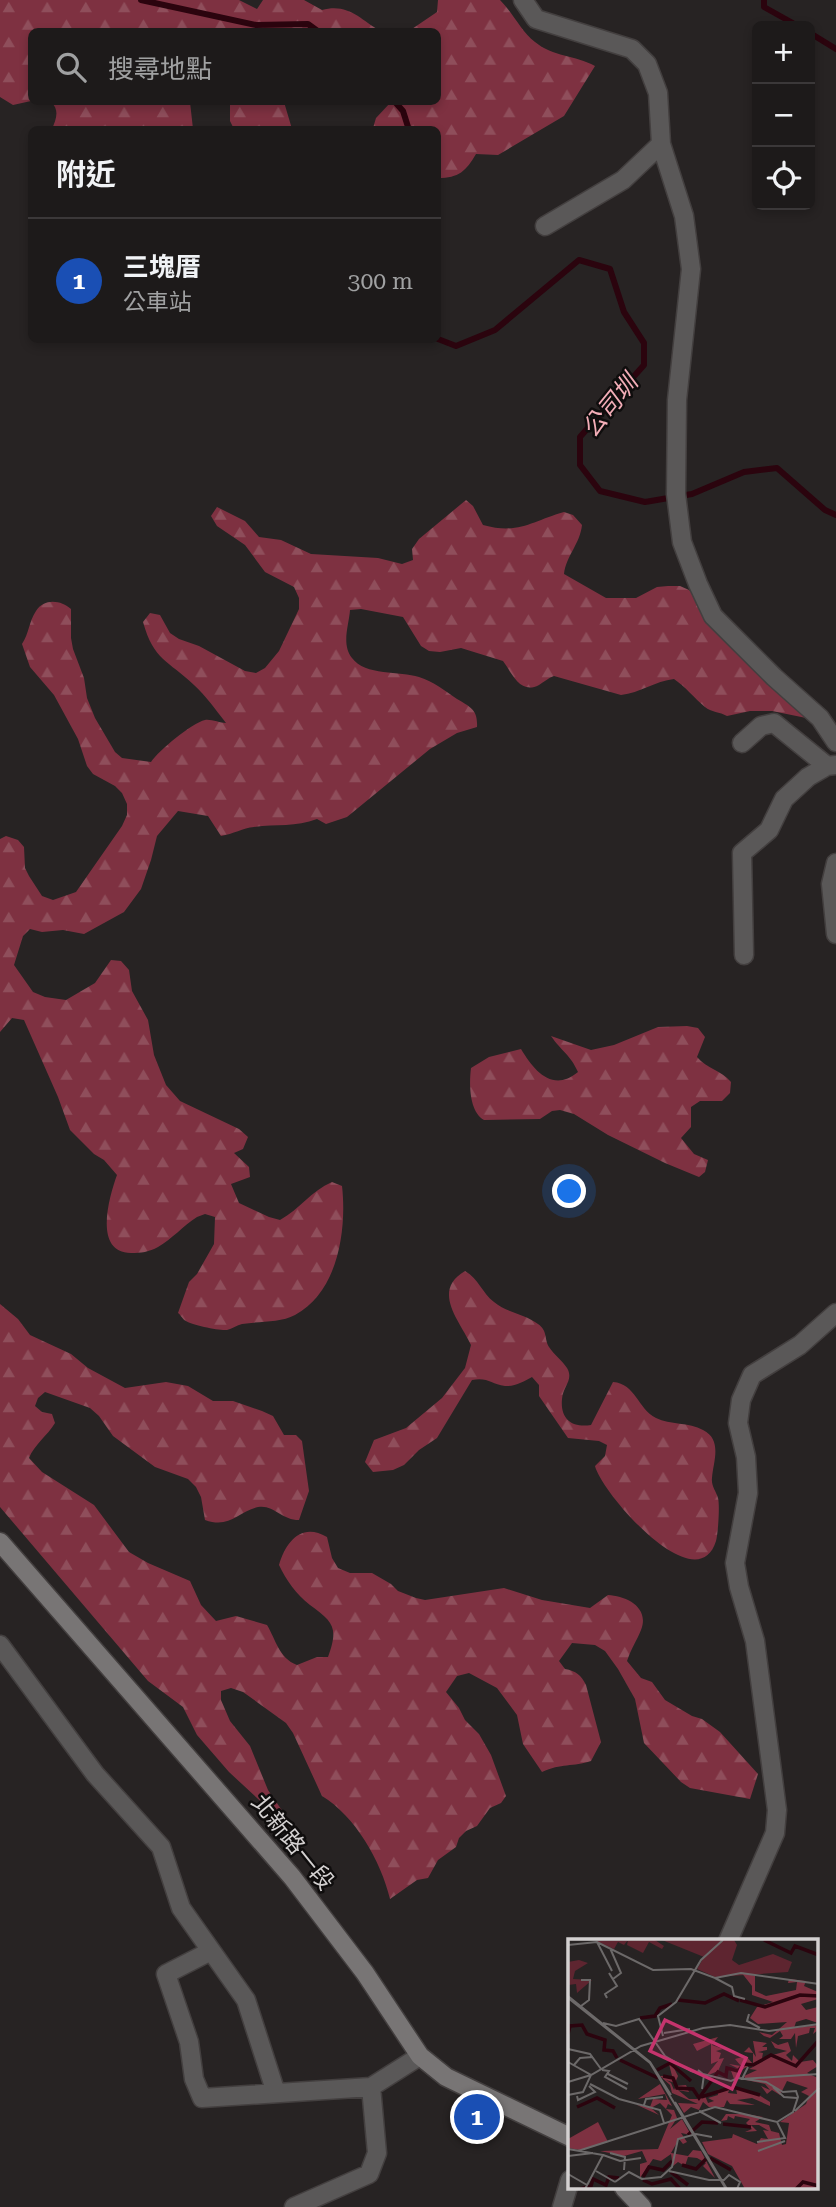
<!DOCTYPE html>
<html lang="zh-TW">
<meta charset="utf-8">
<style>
body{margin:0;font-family:"Roboto Serif","Noto Sans TC",serif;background:#2a2727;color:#f1f3f6}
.controls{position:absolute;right:21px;top:21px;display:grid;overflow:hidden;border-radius:10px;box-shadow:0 4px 10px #0003}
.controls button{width:63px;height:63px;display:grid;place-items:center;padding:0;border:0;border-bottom:2px solid #3b3839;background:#1d1a1a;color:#f1f3f6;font:35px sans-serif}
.you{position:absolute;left:570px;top:1192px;width:24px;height:24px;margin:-18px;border:5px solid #fff;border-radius:50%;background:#1a73e8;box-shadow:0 0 0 10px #1a73e833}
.badge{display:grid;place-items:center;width:46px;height:46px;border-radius:50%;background:#ea580c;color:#fff;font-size:23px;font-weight:700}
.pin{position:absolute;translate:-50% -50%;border:4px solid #fff;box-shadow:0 2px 7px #0006}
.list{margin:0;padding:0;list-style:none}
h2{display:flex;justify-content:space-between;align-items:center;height:91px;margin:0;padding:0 28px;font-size:30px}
h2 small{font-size:23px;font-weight:400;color:#a0a1a2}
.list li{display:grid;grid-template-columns:46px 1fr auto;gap:21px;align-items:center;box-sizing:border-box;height:126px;padding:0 28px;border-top:2px solid #3b3839}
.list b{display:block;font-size:26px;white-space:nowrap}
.list p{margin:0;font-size:23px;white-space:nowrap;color:#a0a1a2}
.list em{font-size:23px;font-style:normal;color:#a0a1a2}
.icon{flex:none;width:38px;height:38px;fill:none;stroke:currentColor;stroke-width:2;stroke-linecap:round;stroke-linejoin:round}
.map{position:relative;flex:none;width:836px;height:2207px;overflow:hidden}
.search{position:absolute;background:#1d1a1a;box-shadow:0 4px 10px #0003;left:28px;top:28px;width:413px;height:77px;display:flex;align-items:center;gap:18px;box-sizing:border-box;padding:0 24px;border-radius:10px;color:#a0a1a2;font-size:26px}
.panel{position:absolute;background:#1d1a1a;box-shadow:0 4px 10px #0003;left:28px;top:126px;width:413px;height:217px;border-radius:10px}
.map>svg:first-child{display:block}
.forest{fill:url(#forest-firs)}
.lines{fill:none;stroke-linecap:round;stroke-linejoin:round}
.stream{stroke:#2b040e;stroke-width:6}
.minor-casing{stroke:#433f3f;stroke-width:21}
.secondary-casing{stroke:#433f3f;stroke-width:21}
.minor{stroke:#5a5858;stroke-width:18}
.secondary{stroke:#787575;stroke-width:18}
.labels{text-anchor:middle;stroke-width:5;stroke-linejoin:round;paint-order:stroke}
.street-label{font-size:23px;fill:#d4d1d1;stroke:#0f0d0d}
.water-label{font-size:24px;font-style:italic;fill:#f3adb7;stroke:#0f0d0d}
.inset-river{fill:none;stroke:#2b040e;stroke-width:3.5}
.inset-road{fill:none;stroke:#6c6969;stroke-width:2}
.view{fill:#c5346d;fill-opacity:0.15;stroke:#c5346d;stroke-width:3.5}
.inset-edge{fill:none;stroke:#d4d1d1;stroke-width:3.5}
</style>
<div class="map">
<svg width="836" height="2207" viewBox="0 0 836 2207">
<defs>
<pattern id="forest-firs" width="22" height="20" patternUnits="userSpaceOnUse" patternTransform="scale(1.75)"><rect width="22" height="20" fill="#7e3141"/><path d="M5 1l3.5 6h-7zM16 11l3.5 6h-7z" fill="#8f4e5b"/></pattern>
</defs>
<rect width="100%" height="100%" fill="#272323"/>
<path class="forest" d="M0 0H239L257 9 263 0H304L322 10C348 3 360 19 380 31L32 32 31 101 13 105 0 97Z
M438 0H500C513 13 521 31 535 42 553 57 575 55 595 66L564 116 498 155 476 154C466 171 459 178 438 178V130L373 128 376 118 391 102H438V32L409 31 437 12Z
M51 102H190L193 129H52C56 120 60 110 51 102Z
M230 102H284L292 129H234L230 121Z
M466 500 473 506 483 525C519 535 532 521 564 512L573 515 582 525C580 544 566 556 564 574L606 598H636L657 587 668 586H680L689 590 816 720 772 711H750L727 716C720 712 711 712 705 707 694 698 686 687 674 679 655 681 640 693 621 695L554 676C548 678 544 682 539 685 520 695 512 673 503 661L461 648 440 652 429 651 421 646 403 617 361 609 350 610C349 625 341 644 352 658 365 676 400 671 419 677 434 682 444 690 457 699 470 707 478 709 477 727L457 733 430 749 347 817 326 824 317 819C296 827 276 824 254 827 243 828 233 834 221 836L208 816 178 811 157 836 151 860 141 889 124 912 84 934 63 930 42 932 30 929 23 936 14 965 33 992 45 997 66 1000 95 983 111 960 121 961 129 970 132 991 148 1020 154 1055 166 1085 180 1101 239 1129 248 1137 243 1149 234 1153 249 1167 250 1177 231 1184 239 1203 269 1217 280 1220C300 1209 311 1191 332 1182L342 1186C347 1230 338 1292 295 1315 280 1323 259 1321 242 1324 237 1325 232 1329 227 1330 220 1331 192 1325 186 1321 182 1319 181 1315 178 1313L189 1282 197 1274 214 1244 215 1217 205 1214 197 1217C183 1226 172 1239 158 1247 149 1252 141 1253 131 1253 93 1253 109 1197 117 1175L104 1160 94 1154 70 1130 58 1097 24 1020 12 1018 0 1032V839L6 836 18 840 24 847 25 868 29 876 42 896 53 900 76 892 122 826 127 815V804L122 793 115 786 93 774 87 766 78 739 54 695 30 667 22 644C29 634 29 621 36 611 44 598 61 600 71 609V638L73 649 84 678 87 698 95 718 115 752 122 758 151 762C158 751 192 723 205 720 211 719 220 723 226 723 216 710 206 696 194 685 168 660 154 661 143 622L150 613 160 615 170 633 179 639 199 646 245 671 256 673 265 668 279 651 299 609V598L294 587 265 572 245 545 217 526 211 516 217 507 245 521 259 537 281 540 311 554 378 558 402 564 413 560 412 549 419 539Z
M687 1026 698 1028 705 1037 697 1057C707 1069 721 1070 731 1082L730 1093 722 1101H700L691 1107V1127L681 1138 694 1154 708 1160 705 1172 699 1177 665 1163 608 1135 574 1114 560 1110 552 1111 540 1119 484 1120C469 1111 469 1084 471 1068L489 1057 521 1049C534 1071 553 1093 578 1072 570 1054 562 1052 551 1036L591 1050 614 1045 658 1027Z
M465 1271C479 1279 482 1293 494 1302 507 1313 525 1314 538 1324 548 1331 544 1339 549 1347 554 1355 562 1360 567 1368 574 1380 563 1386 562 1399 560 1419 572 1428 591 1425L613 1382C636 1384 637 1408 656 1418 670 1425 689 1422 703 1430 723 1440 713 1462 712 1478 711 1486 716 1491 718 1498 720 1505 718 1534 716 1541 697 1602 602 1494 595 1466L605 1456 607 1445 599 1441 568 1438 539 1396V1385L532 1377C524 1381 515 1387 505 1386 491 1384 488 1377 472 1380L437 1438 419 1450 404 1465 393 1470 373 1472 365 1462 374 1440 406 1428 442 1398 465 1368 471 1345C460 1321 431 1291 465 1271Z
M0 1304 18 1319 30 1335 71 1354 88 1368 125 1388 166 1382 188 1386 213 1401H233L262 1411 273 1416 284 1435H296L302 1441 309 1491 299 1520C282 1520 273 1504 258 1507 237 1512 230 1529 205 1520L201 1497 196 1487 188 1479 155 1467 113 1436 99 1416 90 1408 45 1392 38 1398 35 1406 42 1412 52 1414 55 1423C47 1436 34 1445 29 1458L42 1472 94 1505 129 1552 148 1563 190 1581 201 1605 216 1621 236 1616 267 1625C276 1640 279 1658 297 1665L317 1657H328C339 1627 333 1622 310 1605 296 1594 286 1580 279 1565 286 1541 302 1522 327 1537L332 1558 338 1568 350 1573H372L391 1584 398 1591 416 1598 425 1600 504 1588 542 1600 590 1608 608 1595C626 1596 650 1607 641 1630 637 1640 631 1649 627 1661L641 1678 652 1682 665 1700 692 1716 702 1719 720 1732 758 1774 750 1799 690 1788 681 1782 644 1743 635 1699 618 1669 605 1651 595 1645 572 1643 559 1661 565 1669C576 1671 581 1675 586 1685L601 1742 591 1761C573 1767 561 1763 542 1772L523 1744 517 1715 497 1688 469 1673 457 1676 446 1692 459 1708 465 1720 479 1734 491 1755 506 1796 501 1803 490 1808 477 1826 466 1831 459 1838 456 1847 438 1860 428 1878 417 1880 390 1899C381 1861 355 1816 322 1796L293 1733 286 1723 243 1692 231 1688 221 1691V1700L230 1721 250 1746 268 1790 294 1828 270 1810 229 1772 197 1735 183 1707 148 1681 0 1507Z"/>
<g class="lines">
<path class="stream" d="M141 0 256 25 308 24 319 32
M764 0V7L798 26
M810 33 836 49
M395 102 403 111 409 130
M438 339 456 346 495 330 579 260 610 269 624 312 644 343V365L580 437V465L600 491 645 502 692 494 744 472 777 468 825 510 836 515"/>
<defs>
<path id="minor" d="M523 0 536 19 632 49 647 64 658 93 661 144 684 216 691 269 677 400 676 494 682 542 698 584 713 616 774 677 820 718 836 742
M545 226 623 180 661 144
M742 743 761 726 774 723 827 766
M836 863 831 884 836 934
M744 955 742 853 769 830 784 799 808 777 827 766 836 765
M0 1645 95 1774 161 1847 181 1908 246 2000 276 2093
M728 1941 775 1833 777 1810 755 1641 739 1587 735 1563 748 1493 746 1457 738 1423 741 1400 752 1375 800 1345 836 1313
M211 1951 166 1974 189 2042 194 2079 202 2098 371 2087 420 2056
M294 2207 369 2174 377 2153 371 2087
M562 2207 570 2180"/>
<path id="secondary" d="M0 1542 292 1877 365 1973 420 2056 446 2077 570 2137
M624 2188 642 2207"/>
</defs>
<use href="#minor" class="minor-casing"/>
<use href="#secondary" class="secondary-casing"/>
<use href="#minor" class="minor"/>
<use href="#secondary" class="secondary"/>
</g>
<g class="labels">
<g class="street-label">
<text transform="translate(293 1842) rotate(51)" y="8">北新路一段</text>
</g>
<g class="water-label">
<text transform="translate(610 406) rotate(-51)" y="8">公司圳</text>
</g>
</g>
<g transform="translate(568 1939)">
<rect width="250" height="250" fill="#272323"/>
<path d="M60 1 56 6 50 3 46 10 28 2 87 1 96 7 94 10 81 3 75 14 59 6ZM94 1H166L169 6 164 21 171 26 205 15 224 23 220 33 147 38 129 30 136 18ZM11 21 20 24 7 32 5 40 24 41 9 54 8 45 0 46V23Z" fill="#5e2530"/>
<path d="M173 33 187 37V52L198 57 228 51 229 43 220 44 221 40 238 42 236 47 250 53V60L233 65 238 71 250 68V84L238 80 228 83 226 89 250 86V91L245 95 247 89H242L241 94 230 97 228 109 227 94 223 100H211L215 97 212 92 202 99 196 97 191 93 204 96 219 83 190 85 182 79 189 68 205 63 184 56V47ZM150 98 144 106 155 110 148 112 153 114 151 120 156 119 150 132 138 137 150 122 143 125V105L129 112 125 105ZM185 102 199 104 194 108H199V111L190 113 195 114 194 119 219 112 207 109 203 102 210 106 220 103 223 112 218 116 224 122 225 116 232 123 245 121 250 127 239 134 250 139V250H177L164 227 140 215 134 203 164 199 165 195 189 205 193 199 200 200 195 191 201 192 191 186H183L189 192 177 193 184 190 178 184 182 180 167 177 166 180 160 177 159 181 153 182 158 175H178L195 178 187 183 201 186 203 192 211 194 214 206 218 205 221 184 212 183 238 165 241 157 233 153 240 149 219 142 212 156 204 151 199 155 193 147 202 151 197 145 178 141 176 137 189 131 181 130 185 128 182 126 170 133 173 139 166 140 162 129 171 130 161 125 173 127 167 120 178 117 185 125V114L176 113 181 108 188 118ZM101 125 107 127 113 133 105 127 110 137 107 144 98 141 103 144 106 151 108 147 118 146 121 153 110 151 121 160H129L135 152 140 164 146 162 140 159 150 156 149 151 162 149 160 154 169 155 168 149 191 156 202 163V167L184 159 169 161 187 166 162 165 159 161 156 168H141L135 163 131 171 123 168 116 174 110 164 130 165 104 154 102 146 92 137H104ZM92 145 104 167 100 165 98 170 106 171 109 179 102 190 114 180 123 196 113 194 119 203 115 205 111 200 103 214 120 217 125 211 133 212 147 239 135 227 138 224 129 219 120 218 117 227 110 223 105 227 103 215 93 222 85 220 72 239V225L79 223 74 212 56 217 32 212 90 210 104 176 92 164 83 169 91 176 69 166 82 168 85 160 99 161 97 155 70 160ZM30 183 40 203 12 211 0 209V200Z" fill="#7e3141"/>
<path class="inset-river" d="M196 1 223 14 227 7 251 16M110 61 137 64 156 55 171 62M172 61 197 68 232 56 251 57M72 79 87 77 92 69 104 65M0 95 2 87 14 86 19 95 37 101 36 111 45 112 49 119M52 121 90 139M89 131 102 124 123 142M95 137 105 139 109 149 125 150 131 159 150 133 158 137 159 129 170 132 176 125 185 126 203 116 228 127 251 101M133 158 165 148 192 156M9 168 29 159 47 169M155 185 183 188M120 196 134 183 150 184M142 219 163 231M114 226 128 230 138 220M103 233 120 246M75 238 81 228 95 231 104 222M75 241 84 245 103 240 112 250M12 250 23 247 25 240 38 246 41 238 51 239M228 250 235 243 251 247"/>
<path class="inset-road" d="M29 3 44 32M0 6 29 3 85 31 123 30 147 39 173 34 251 45M42 9 53 34 45 40M147 39 164 48 166 57 177 60M13 41H22L21 61 13 67M0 57 82 123 103 156M0 59 82 124 158 250M39 59 37 55 49 47 41 34M181 75 179 82 192 89M96 94 122 90M95 97 90 77 108 63 133 21 155 1M0 110 22 115 33 130M0 123 23 136 15 153 0 156M6 126 12 119 25 118M180 128 174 140 251 135M34 131 41 132 37 138 59 150M130 131 136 136 134 150M40 135 60 145M0 143 23 136 73 107 135 89 162 86 201 92 251 85M22 145 51 160 92 171 96 184M205 148 216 158 229 159M9 157 10 161 27 153 21 147M107 163 159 250M76 166 78 160 95 158M131 172 153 184M227 172 251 149M189 203 217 199 209 183M0 210 35 216 17 250M10 212 147 168 209 183 225 173 230 158 228 152 215 153 198 143 170 139 163 142 123 132 97 117 71 80 48 87 35 84M190 212 217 202M42 214 57 218 56 231M35 216 52 222 73 219M0 217 25 214M28 232 47 243M101 232 141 241H156L161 236 172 243 169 250M0 235 19 246M47 243 61 233 74 240 93 238 104 228 110 200 128 195 144 198"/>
<path class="view" d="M97 81 178 119 164 150 82 112Z"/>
<rect width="250" height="250" class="inset-edge"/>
</g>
</svg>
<div class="controls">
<button>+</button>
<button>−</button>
<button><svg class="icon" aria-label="locate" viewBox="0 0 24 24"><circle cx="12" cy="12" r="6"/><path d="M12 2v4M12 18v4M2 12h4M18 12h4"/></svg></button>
</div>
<div class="you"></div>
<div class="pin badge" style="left:477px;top:2117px;background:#1a4fb4">1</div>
<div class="search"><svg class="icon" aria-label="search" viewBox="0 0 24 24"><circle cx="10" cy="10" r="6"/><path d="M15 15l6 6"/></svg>搜尋地點</div>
<section class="panel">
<h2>附近<small></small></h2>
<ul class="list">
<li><span class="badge" style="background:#1a4fb4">1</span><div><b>三塊厝</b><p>公車站</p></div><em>300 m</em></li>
</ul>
</section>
</div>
